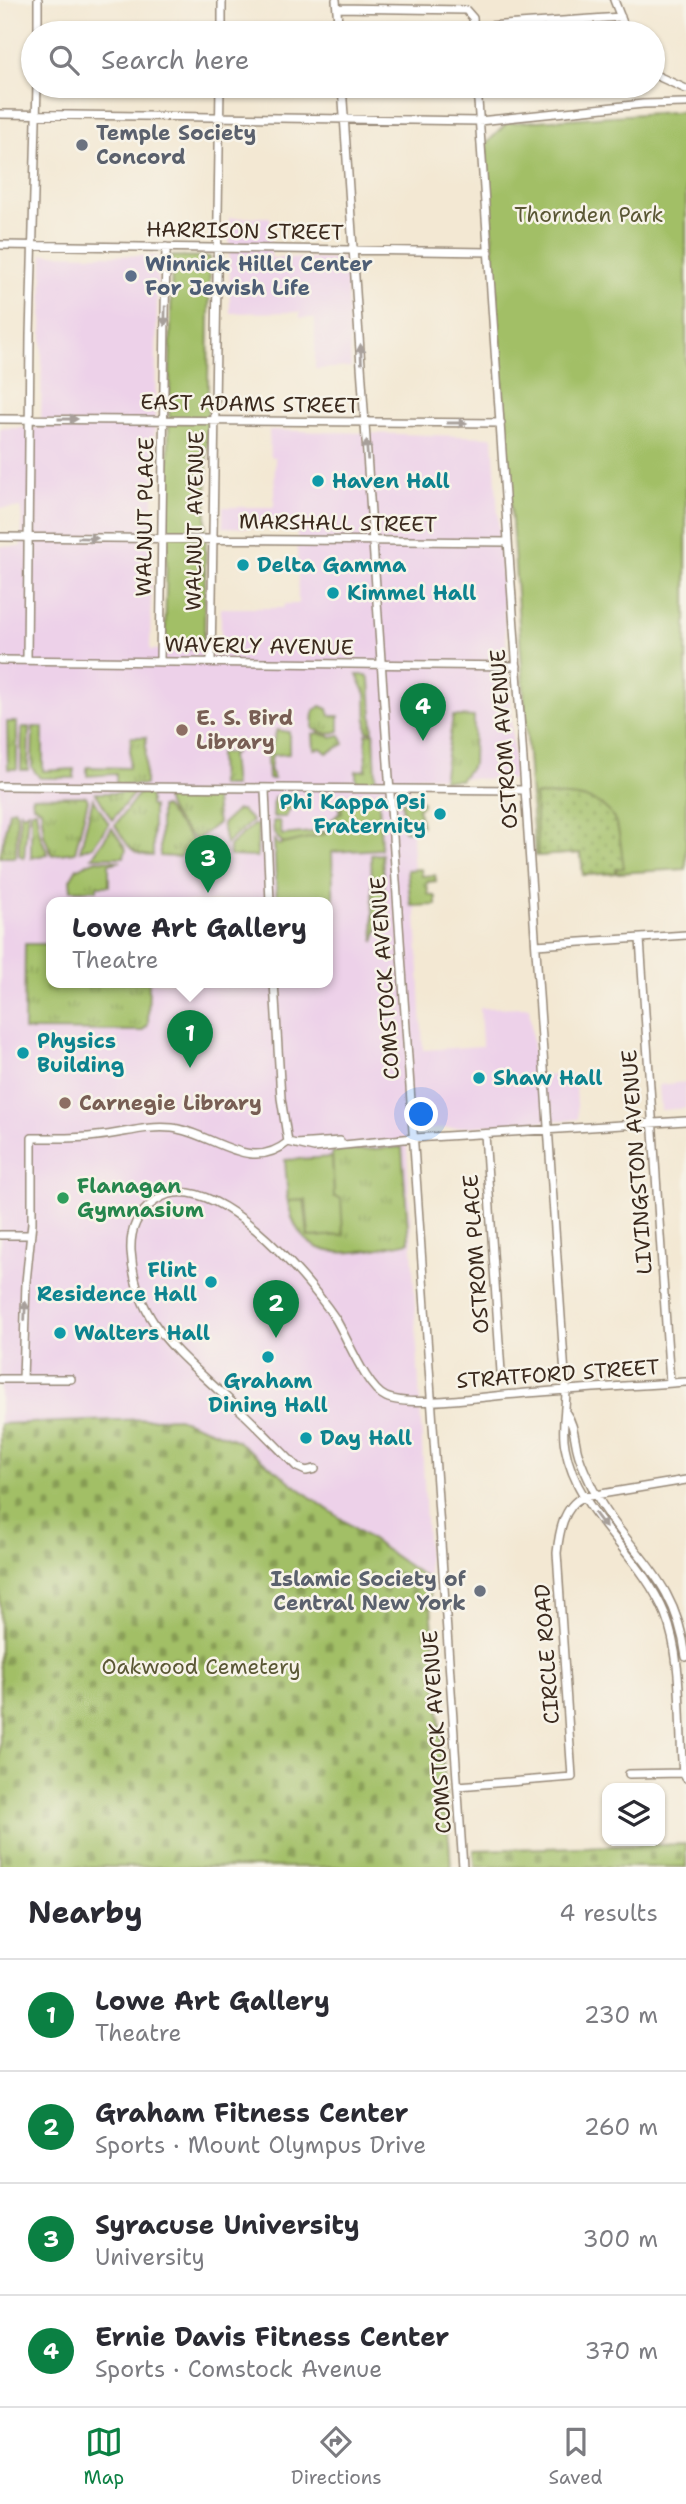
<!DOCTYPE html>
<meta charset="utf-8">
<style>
body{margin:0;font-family:"Shantell Sans",sans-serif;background:#f7f7f7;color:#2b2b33}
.controls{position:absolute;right:21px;bottom:21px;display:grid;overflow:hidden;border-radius:14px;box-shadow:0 2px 5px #0004}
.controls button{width:63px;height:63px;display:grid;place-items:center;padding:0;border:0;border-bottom:2px solid #e1e1e2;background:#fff;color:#2b2b33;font:35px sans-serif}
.you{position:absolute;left:422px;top:1115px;width:24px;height:24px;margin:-18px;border:5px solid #fff;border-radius:50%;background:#1a73e8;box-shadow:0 0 0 10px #1a73e833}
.badge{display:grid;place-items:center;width:46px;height:46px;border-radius:50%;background:#0b8043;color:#fff;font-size:23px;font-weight:700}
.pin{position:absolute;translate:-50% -58px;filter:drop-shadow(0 2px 4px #0008)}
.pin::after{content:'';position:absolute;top:37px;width:24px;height:21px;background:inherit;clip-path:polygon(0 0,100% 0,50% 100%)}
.popup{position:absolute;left:46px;top:897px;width:287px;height:91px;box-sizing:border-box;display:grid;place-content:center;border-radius:14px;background:#fff;filter:drop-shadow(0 2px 5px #0005);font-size:23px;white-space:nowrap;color:#7c7c81}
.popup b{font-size:26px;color:#2b2b33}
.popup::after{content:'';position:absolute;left:50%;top:100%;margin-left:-14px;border:14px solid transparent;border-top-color:#fff}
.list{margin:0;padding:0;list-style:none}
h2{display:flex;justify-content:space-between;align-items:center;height:91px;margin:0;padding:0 28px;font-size:30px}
h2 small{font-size:23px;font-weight:400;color:#7c7c81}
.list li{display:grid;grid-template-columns:46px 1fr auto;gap:21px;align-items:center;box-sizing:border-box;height:112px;padding:0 28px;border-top:2px solid #e1e1e2}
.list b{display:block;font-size:26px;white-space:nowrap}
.list p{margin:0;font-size:23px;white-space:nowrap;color:#7c7c81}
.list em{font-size:23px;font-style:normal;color:#7c7c81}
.icon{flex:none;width:38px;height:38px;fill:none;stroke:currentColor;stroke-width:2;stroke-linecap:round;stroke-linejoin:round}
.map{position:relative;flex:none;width:686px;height:1867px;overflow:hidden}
.search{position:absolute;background:#fff;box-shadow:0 2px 5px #0004;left:21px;right:21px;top:21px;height:77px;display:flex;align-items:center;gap:18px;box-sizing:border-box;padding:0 24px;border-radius:38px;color:#7c7c81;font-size:26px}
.sheet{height:539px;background:#fff}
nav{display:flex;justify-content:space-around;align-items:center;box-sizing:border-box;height:98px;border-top:2px solid #e1e1e2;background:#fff;font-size:19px;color:#7c7c81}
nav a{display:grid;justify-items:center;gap:4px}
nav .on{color:#0b8043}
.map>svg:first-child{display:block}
.built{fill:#edd1e9;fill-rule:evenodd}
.grass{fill:url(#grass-tufts);stroke:#6e7442;stroke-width:2}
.cemetery{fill:url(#cemetery-stones);stroke:#6e7442;stroke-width:2}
.park{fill:#a2bf66;stroke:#6e7442;stroke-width:2}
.garden{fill:url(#garden-dots);stroke:#6e7442;stroke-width:2}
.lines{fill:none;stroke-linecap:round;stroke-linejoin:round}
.minor-casing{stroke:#978978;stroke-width:10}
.minor{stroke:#fff;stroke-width:7}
.oneway{fill:#a79f9a}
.worship-dot{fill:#6b7280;stroke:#f7f3e8;stroke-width:2.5}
.service-dot{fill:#5c6f8a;stroke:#f7f3e8;stroke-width:2.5}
.culture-dot{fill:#0f9aa8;stroke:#f7f3e8;stroke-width:2.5}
.education-dot{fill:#8d6e63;stroke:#f7f3e8;stroke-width:2.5}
.leisure-dot{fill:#2e9e5b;stroke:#f7f3e8;stroke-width:2.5}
.labels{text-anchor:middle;stroke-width:5;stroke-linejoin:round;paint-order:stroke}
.worship-label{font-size:21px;font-weight:bold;fill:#5b616d;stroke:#f7f3e8;text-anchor:start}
.park-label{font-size:21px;fill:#5a5734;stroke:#f7f3e8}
.street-label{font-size:21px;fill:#3b2a1e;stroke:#f7f3e8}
.service-label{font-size:21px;font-weight:bold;fill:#4e5e75;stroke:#f7f3e8;text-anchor:start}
.culture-label{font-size:21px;font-weight:bold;fill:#0d838f;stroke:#f7f3e8;text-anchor:start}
.education-label{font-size:21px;font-weight:bold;fill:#785e54;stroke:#f7f3e8;text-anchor:start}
.leisure-label{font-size:21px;font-weight:bold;fill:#27864d;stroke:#f7f3e8;text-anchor:start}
</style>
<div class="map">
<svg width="686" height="1867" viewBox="0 0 686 1867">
<defs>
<pattern id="grass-tufts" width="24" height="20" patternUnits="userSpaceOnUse" patternTransform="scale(1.75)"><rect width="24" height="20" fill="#a2bf66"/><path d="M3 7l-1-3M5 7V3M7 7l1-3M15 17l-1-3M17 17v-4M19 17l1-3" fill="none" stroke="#859b53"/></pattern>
<pattern id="cemetery-stones" width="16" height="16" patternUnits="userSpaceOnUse" patternTransform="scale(1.75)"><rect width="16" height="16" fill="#a2bf66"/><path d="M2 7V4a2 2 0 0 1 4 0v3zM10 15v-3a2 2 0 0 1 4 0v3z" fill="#859b53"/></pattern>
<pattern id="garden-dots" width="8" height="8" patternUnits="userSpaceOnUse" patternTransform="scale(1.75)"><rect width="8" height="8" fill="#a2bf66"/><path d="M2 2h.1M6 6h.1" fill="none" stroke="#859b53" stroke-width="1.8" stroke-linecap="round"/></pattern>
</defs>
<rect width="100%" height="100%" fill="#f7f3e8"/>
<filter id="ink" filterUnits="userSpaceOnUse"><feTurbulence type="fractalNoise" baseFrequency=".0143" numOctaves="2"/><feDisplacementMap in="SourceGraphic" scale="14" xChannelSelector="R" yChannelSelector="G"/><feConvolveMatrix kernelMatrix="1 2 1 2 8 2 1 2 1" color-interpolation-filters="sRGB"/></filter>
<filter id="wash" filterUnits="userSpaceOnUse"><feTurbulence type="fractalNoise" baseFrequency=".00686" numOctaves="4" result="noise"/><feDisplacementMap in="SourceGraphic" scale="28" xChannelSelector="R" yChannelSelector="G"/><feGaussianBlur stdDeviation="1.57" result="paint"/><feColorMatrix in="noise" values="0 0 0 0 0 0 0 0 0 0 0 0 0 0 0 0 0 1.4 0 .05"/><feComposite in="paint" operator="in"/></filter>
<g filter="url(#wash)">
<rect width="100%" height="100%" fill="#f3e8d3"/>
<path class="built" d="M270 217 271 258 345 259 351 367 315 369V318H300V312L230 313 229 218Z
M43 254 158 256 150 650 221 648V608H283L285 604H298L297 529 223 527V507H274L275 457H270L269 430 493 437 515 780 409 776 423 1050 482 1046 480 1008 529 1007 536 1076 575 1075 578 1119 406 1131 429 1580 313 1499 236 1440 179 1418 0 1424V546L21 547 22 526 21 508H0V428H41ZM52 902H328V982H52Z
M686 1082V1108L661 1110 659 1085Z"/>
<path class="grass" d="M357 675H367L370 680 373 731H367L366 694Z
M321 706 328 709 330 716H339V731L329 734 313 729 314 710Z
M453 716 474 717 473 764 460 780H443Z
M7 722H17V769H8Z
M22 727H29L28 770H21Z
M33 727H43V771L74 769V778H40L32 768Z
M277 730 289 732V754L272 755 270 770 274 779H268L267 759Z
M318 733 331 737 340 735 344 744 327 753 321 748 314 749 313 734Z
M374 733 376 777 370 782H356V771L366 770V734Z
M131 737H146L145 785 116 784V774L87 776V767L129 768Z
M219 753H236L231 755 234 786H220Z
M96 793H134L112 820Z
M139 793 150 794V806H153V856C131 856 126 843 115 825Z
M165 794H214L218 823 196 840C183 829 165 812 165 794Z
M86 796 88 800 75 852 52 855 44 835 41 809 33 805 32 797Z
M274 797H298L300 802 296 808H290L286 817H273Z
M93 798 109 824 93 846 80 851Z
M339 798 373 801 320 853 295 855 274 834 273 821H279L282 835 333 830V820L339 812Z
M405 800 423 801V805L418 808 422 826 404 831 402 802Z
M160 807H164L194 843 179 857 160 856Z
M14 809 17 812 16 857H0L9 811Z
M36 810 40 835 48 854 31 858V811Z
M237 810H241L252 821 226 844 222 824Z
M20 811 23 814 28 811 24 858 19 855Z
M253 825H258L257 857 230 856 229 846Z
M112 828 126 849 124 857H92Z
M382 854 385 906 374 942 371 855Z
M96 860 121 861 109 864V886H97V890H71L70 880 77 868Z
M421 869 422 876 435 875 436 881 427 882 428 894 436 897V905L411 906 407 870Z
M25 944H52V982H149L148 1025 142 1031 24 1030Z
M402 1147 409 1242C355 1253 298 1272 287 1197L304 1196 308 1237 341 1235 338 1198H334L332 1152Z"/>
<path class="cemetery" d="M178 1418 236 1440 313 1499 429 1580 451 1867H0V1424Z
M686 1844V1867H475L474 1850Z"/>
<path class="park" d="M686 111V869L583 875 581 853 535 856 486 144 507 123Z
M172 256 210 257 204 649H165Z
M341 797 379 799 381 849 332 852 334 920 328 921V902H277L274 840 279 845 325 834 332 829V819L342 813Z
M332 1157 334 1197 341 1198 343 1235 309 1237 306 1200 288 1201 285 1160Z"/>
<path class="garden" d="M535 795C566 796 609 791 618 830 621 842 622 856 624 868L616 869V873L583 875 581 853 538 856Z"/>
</g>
<g filter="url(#ink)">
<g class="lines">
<defs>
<path id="minor" d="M336 0 339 33
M614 0 627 33
M337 8 466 10 473 18 474 33
M474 27 621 17
M38 33V0
M222 33V0
M653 74 686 89
M342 86 463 1867
M477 86 566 1390C566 1410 561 1427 565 1447 577 1515 640 1552 665 1614 684 1662 678 1722 683 1773L686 1778
M0 114 479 121 643 104 686 103
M0 245 489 252
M0 419 501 423
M0 537 508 542
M0 660 517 666
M27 660 30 335 37 86
M160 662 166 247
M211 662 220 86
M0 786 525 790
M265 790 270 902
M640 939 670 1383
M536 945 686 935
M274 982 281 1098 288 1142
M485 1134 501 1372
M288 1142 314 1148 414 1138 686 1121
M296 1144 340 1141
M0 1235H30
M0 1379H71
M23 1379 26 1282 32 1223V1138C54 1138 75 1139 97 1136 122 1134 147 1125 172 1128 213 1133 249 1174 288 1142
M566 1413C574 1424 574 1436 577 1449 580 1463 587 1476 593 1489 628 1555 675 1573 686 1657
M315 1469 306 1471 297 1467C270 1440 245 1413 217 1389 171 1346 135 1318 131 1251 130 1229 137 1214 155 1201 210 1161 307 1277 335 1318 347 1337 366 1388 386 1397 411 1408 487 1396 517 1394 573 1389 630 1386 686 1382
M629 1774 683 1773
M458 1786 572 1777 557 1553C559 1534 563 1506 583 1497L686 1480"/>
</defs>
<use href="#minor" class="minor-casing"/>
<use href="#minor" class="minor"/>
</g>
<defs><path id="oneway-solid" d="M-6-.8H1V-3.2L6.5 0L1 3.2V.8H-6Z" transform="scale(1.75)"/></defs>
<g class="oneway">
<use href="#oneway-solid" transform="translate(165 316) rotate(91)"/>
<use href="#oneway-solid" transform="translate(361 354) rotate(-93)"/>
<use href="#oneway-solid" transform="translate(68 419)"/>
<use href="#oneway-solid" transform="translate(457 423)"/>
<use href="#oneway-solid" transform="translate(367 450) rotate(-94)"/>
<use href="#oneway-solid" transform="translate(88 538) rotate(1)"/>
<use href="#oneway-solid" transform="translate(25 1311) rotate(-88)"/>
<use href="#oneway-solid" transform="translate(600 1520) rotate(53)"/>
</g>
</g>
<g class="worship-dot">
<circle cx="82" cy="145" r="7"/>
<circle cx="480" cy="1591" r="7"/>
</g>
<circle class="service-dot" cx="131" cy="276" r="7"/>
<g class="culture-dot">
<circle cx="318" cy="481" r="7"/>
<circle cx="243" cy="565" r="7"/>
<circle cx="333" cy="593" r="7"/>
<circle cx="440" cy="814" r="7"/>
<circle cx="23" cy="1053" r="7"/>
<circle cx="479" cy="1078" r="7"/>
<circle cx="211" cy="1282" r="7"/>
<circle cx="60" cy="1333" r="7"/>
<circle cx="268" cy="1357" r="7"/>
<circle cx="306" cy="1438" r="7"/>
</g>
<g class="education-dot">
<circle cx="182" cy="730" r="7"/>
<circle cx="65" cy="1103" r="7"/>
</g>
<circle class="leisure-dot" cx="63" cy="1198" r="7"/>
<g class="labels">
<g class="worship-label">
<text x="96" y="140">Temple Society<tspan x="96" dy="24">Concord</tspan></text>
<text x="466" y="1586" text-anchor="end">Islamic Society of<tspan x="466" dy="24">Central New York</tspan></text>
</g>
<g class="park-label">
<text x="589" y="222">Thornden Park</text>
<text x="201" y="1674">Oakwood Cemetery</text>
</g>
<g class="street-label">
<text transform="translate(245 231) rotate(1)" y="7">HARRISON STREET</text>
<text transform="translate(250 404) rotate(1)" y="7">EAST ADAMS STREET</text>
<text transform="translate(145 517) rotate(-89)" y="7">WALNUT PLACE</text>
<text transform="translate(195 521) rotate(-89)" y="7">WALNUT AVENUE</text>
<text transform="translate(338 523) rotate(1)" y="7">MARSHALL STREET</text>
<text transform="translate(259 646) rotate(1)" y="7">WAVERLY AVENUE</text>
<text transform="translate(504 739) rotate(-94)" y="7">OSTROM AVENUE</text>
<text transform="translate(385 978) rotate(-94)" y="7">COMSTOCK AVENUE</text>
<text transform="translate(637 1162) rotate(-94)" y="7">LIVINGSTON AVENUE</text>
<text transform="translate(476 1254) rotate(-94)" y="7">OSTROM PLACE</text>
<text transform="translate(558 1374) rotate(-4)" y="7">STRATFORD STREET</text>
<text transform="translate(547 1654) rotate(-94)" y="7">CIRCLE ROAD</text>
<text transform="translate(437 1732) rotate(-94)" y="7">COMSTOCK AVENUE</text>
</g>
<g class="service-label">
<text x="145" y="271">Winnick Hillel Center<tspan x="145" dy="24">For Jewish Life</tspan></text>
</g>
<g class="culture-label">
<text x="332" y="488">Haven Hall</text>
<text x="257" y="572">Delta Gamma</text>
<text x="347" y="600">Kimmel Hall</text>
<text x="426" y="809" text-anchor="end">Phi Kappa Psi<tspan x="426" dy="24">Fraternity</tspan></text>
<text x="37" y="1048">Physics<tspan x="37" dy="24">Building</tspan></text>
<text x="493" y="1085">Shaw Hall</text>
<text x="197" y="1277" text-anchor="end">Flint<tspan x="197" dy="24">Residence Hall</tspan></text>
<text x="74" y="1340">Walters Hall</text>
<text x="268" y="1388" text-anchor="middle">Graham<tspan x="268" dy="24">Dining Hall</tspan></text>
<text x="320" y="1445">Day Hall</text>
</g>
<g class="education-label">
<text x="196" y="725">E. S. Bird<tspan x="196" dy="24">Library</tspan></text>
<text x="79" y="1110">Carnegie Library</text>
</g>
<g class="leisure-label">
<text x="77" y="1193">Flanagan<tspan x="77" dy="24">Gymnasium</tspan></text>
</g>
</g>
</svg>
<div class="controls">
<button><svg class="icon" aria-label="layers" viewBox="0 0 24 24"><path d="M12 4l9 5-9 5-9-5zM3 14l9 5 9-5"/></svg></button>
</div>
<div class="you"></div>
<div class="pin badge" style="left:190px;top:1068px">1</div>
<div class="popup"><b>Lowe Art Gallery</b>Theatre</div>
<div class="pin badge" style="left:276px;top:1338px">2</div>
<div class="pin badge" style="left:208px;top:893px">3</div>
<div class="pin badge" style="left:423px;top:741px">4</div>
<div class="search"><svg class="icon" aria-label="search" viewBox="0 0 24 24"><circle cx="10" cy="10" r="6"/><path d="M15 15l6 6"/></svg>Search here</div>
</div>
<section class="sheet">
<h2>Nearby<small>4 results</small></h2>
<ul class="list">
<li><span class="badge">1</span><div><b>Lowe Art Gallery</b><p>Theatre</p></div><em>230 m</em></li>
<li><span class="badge">2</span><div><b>Graham Fitness Center</b><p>Sports · Mount Olympus Drive</p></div><em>260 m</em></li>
<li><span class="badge">3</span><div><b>Syracuse University</b><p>University</p></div><em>300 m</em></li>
<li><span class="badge">4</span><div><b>Ernie Davis Fitness Center</b><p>Sports · Comstock Avenue</p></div><em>370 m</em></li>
</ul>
</section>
<nav>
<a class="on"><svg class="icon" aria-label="map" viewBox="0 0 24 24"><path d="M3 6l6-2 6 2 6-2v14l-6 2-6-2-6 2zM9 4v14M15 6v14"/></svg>Map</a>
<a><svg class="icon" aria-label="directions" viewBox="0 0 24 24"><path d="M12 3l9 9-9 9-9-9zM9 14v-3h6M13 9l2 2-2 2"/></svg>Directions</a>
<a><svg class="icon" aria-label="saved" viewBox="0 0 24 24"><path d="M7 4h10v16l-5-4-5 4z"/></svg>Saved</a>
</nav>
